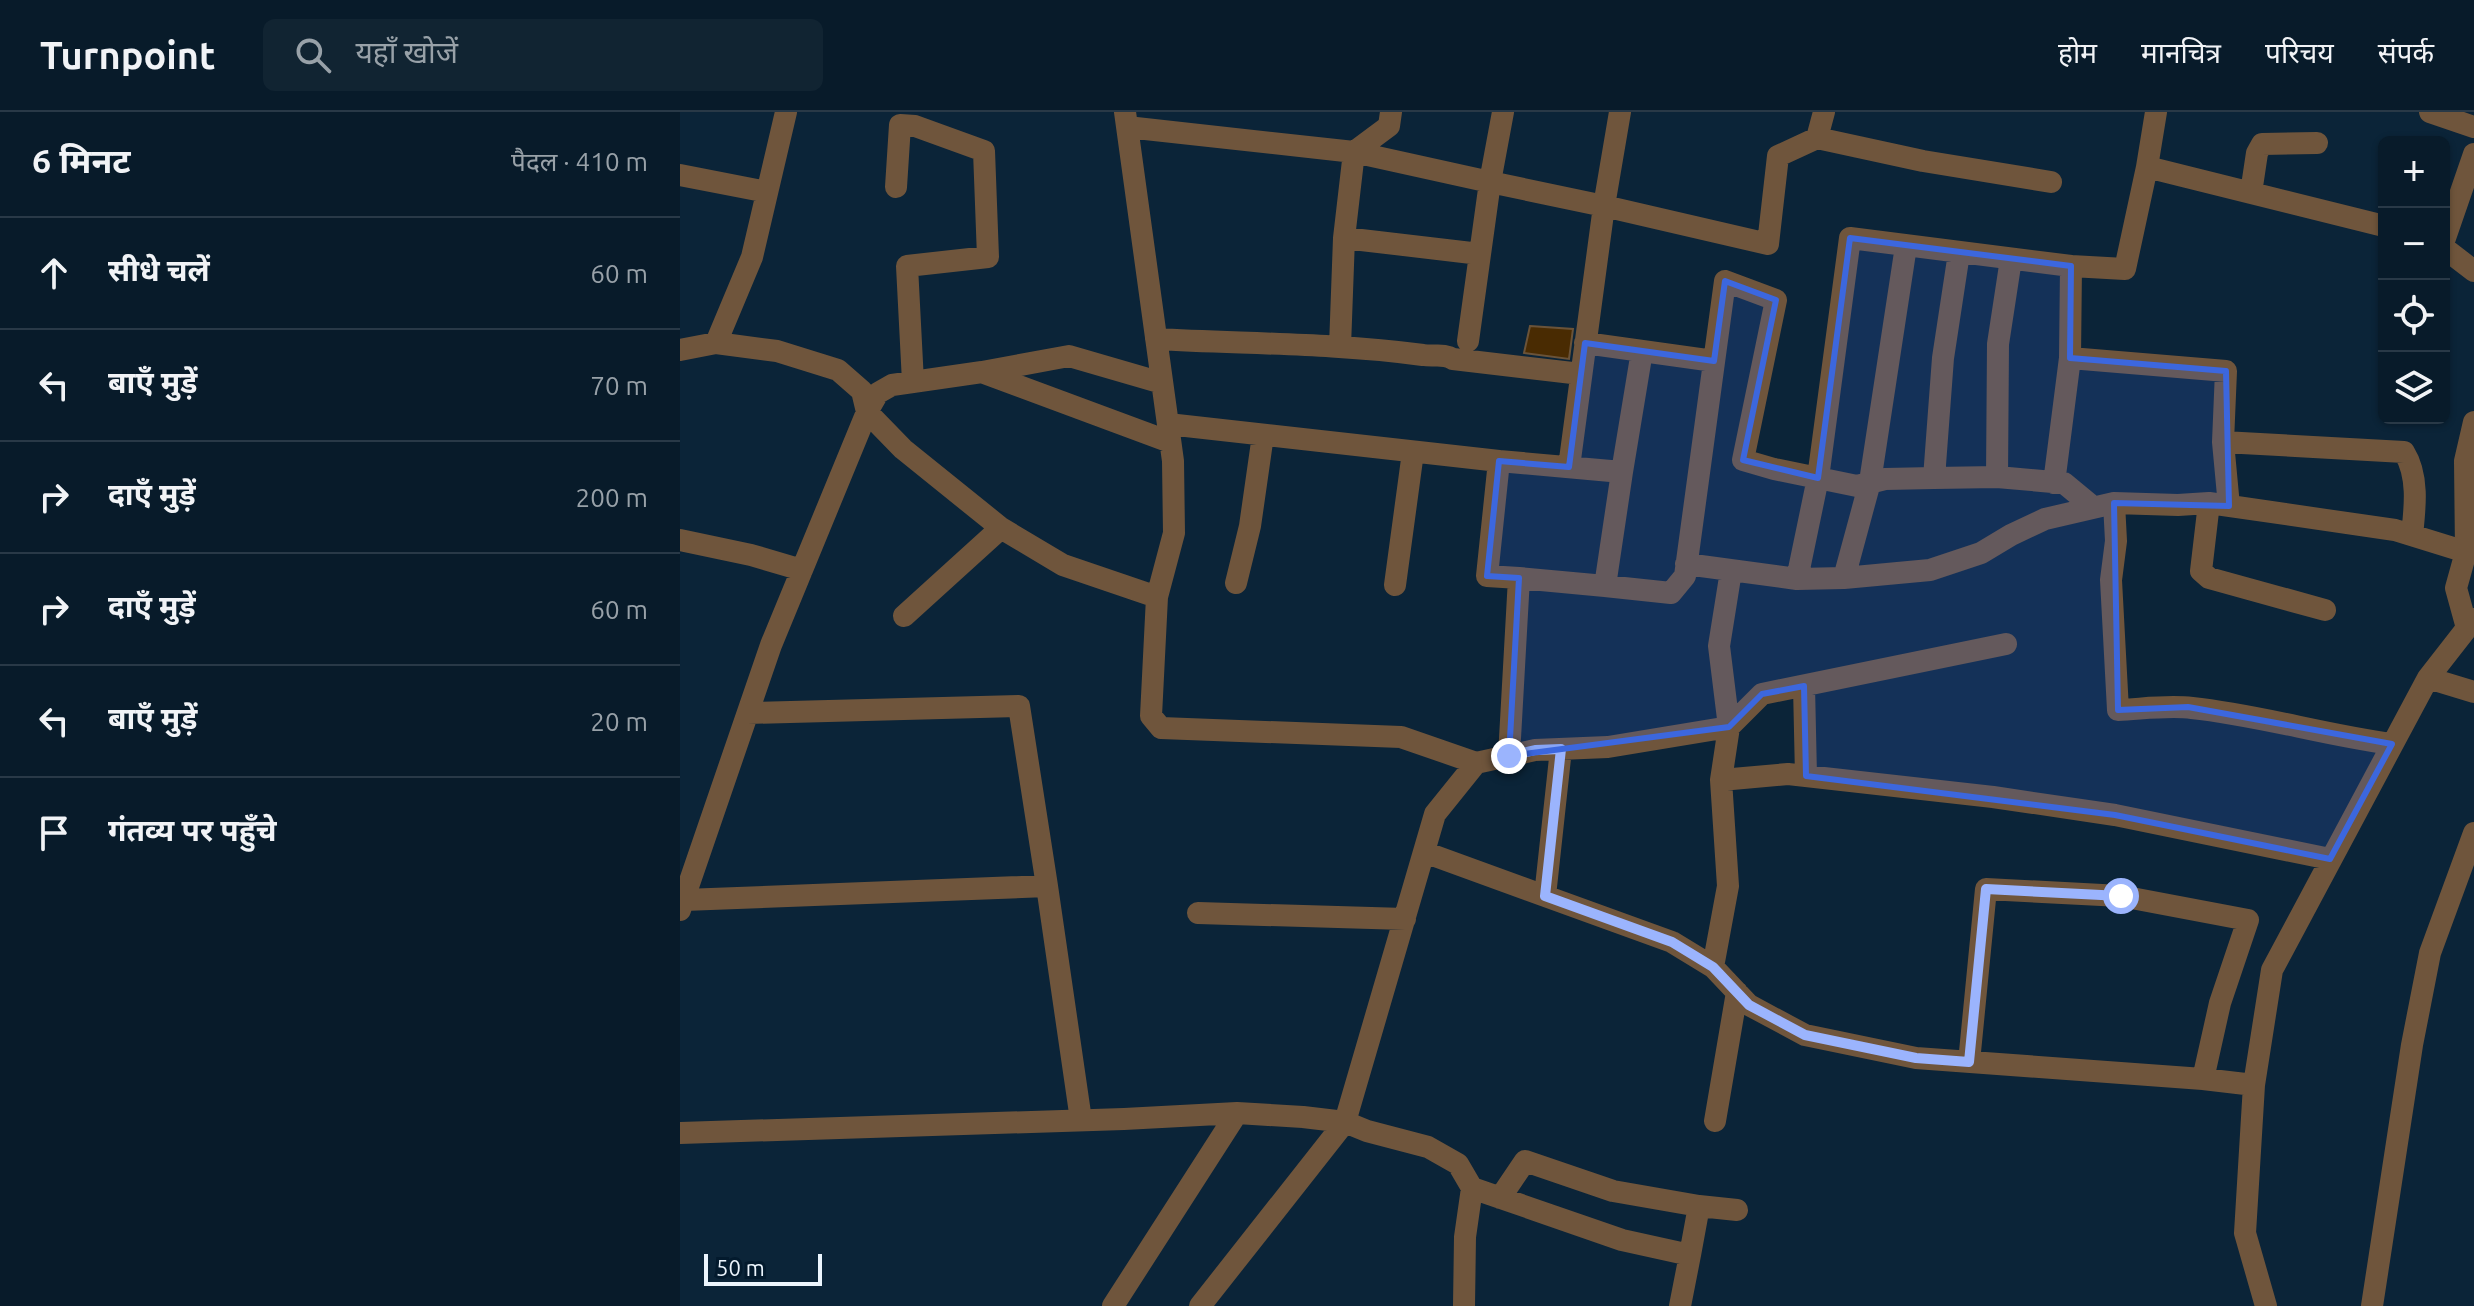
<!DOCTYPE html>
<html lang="hi">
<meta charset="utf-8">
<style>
body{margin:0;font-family:Ubuntu,"Noto Sans Devanagari",sans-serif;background:#112432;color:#f1f3f6}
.controls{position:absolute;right:24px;top:24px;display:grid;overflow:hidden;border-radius:12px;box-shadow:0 2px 6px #0004}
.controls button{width:72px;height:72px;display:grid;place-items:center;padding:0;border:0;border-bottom:2px solid #293947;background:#081b2a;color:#f1f3f6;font:40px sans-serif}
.scale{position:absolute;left:24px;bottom:20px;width:118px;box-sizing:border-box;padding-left:8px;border:4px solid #ecf5fd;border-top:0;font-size:22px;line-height:28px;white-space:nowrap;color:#ecf5fd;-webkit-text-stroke:6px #031a2d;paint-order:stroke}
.stop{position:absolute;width:24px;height:24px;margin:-18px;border:6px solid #9bb4fd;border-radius:50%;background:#fff}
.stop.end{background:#9bb4fd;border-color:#fff;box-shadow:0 2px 8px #0008}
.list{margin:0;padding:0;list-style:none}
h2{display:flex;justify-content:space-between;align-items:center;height:104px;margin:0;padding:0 32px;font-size:34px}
h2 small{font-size:26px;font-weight:400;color:#98a1a8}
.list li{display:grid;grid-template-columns:52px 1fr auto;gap:24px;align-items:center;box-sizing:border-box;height:112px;padding:0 32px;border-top:2px solid #293947}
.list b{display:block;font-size:30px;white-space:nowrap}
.list em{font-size:26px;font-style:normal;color:#98a1a8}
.icon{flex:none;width:44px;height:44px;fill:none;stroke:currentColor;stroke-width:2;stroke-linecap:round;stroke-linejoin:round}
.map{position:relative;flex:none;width:1794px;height:1194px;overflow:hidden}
header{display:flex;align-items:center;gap:48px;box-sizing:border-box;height:112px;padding:0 40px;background:#081b2a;border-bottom:2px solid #293947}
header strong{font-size:38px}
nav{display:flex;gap:44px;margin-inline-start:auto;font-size:28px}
.search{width:560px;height:72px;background:#112432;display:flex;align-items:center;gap:20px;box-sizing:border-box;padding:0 28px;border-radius:12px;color:#98a1a8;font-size:30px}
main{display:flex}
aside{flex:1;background:#081b2a}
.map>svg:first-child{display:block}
.building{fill:#492b02;stroke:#6a5339;stroke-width:2}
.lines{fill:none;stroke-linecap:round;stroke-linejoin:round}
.minor{stroke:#6f553c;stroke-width:22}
.route{stroke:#9bb4fd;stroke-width:10}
.marked{fill:#3c67de;fill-opacity:0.2;stroke:#3c67de;stroke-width:6;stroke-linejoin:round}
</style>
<header>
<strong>Turnpoint</strong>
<div class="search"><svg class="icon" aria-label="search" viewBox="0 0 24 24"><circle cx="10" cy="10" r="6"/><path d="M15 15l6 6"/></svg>यहाँ खोजें</div>
<nav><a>होम</a><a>मानचित्र</a><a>परिचय</a><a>संपर्क</a></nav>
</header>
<main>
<aside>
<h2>6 मिनट<small>पैदल · 410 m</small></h2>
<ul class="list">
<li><svg class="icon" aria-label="ahead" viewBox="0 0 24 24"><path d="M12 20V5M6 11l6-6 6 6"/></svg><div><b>सीधे चलें</b></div><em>60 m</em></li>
<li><svg class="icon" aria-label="left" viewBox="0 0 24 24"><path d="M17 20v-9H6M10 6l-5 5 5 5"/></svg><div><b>बाएँ मुड़ें</b></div><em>70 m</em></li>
<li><svg class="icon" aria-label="right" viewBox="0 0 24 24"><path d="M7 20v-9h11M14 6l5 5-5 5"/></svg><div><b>दाएँ मुड़ें</b></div><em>200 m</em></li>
<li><svg class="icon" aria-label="right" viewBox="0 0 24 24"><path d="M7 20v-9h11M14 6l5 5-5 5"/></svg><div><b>दाएँ मुड़ें</b></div><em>60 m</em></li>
<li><svg class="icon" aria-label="left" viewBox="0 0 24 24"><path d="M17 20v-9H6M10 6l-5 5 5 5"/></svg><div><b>बाएँ मुड़ें</b></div><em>20 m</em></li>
<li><svg class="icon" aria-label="arrive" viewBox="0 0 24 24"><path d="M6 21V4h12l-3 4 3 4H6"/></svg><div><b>गंतव्य पर पहुँचे</b></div></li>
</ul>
</aside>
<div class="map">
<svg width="1794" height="1194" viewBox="0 0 1794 1194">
<rect width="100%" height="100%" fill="#0b2438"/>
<path class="building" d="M850 214 893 217 889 247 844 241Z"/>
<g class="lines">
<path class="minor" d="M445 0 493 349 494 421 477 485 471 604 481 616 721 625 796 651
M711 0 709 14 674 40 664 126 800 142
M940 0 924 94 1088 132 1098 44 1137 26 1243 49 1371 70
M1750 0 1794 15
M447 15 674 40 810 70 823 0
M1137 26 1144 0
M1467 55 1704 114
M0 63 87 80
M216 75 220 13 235 14 304 39 308 145 227 154 233 270
M1571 81 1577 41 1582 32 1637 31
M1764 129 1794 42
M1764 136 1794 159
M476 227C565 232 655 231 743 243 754 245 764 241 773 247L901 262
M788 229 810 70 924 94 889 355
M36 231 72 145 106 0
M905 231 1034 249
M660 235 664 126
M0 238 36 231 97 239 158 258 182 279 187 300 223 337 321 416 383 453 477 485
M1390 246 1391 154 1445 157 1467 55 1476 0
M304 261 490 330
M488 312 819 349
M1543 330 1724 340C1739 364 1735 396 1732 423
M942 360 962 239
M1317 365 1318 232 1331 147
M1254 366 1263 246 1279 141
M1374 371 1390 246 1546 259 1543 330 1549 394
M1434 391 1436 429 1431 468 1438 598C1462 597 1488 593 1512 596 1579 603 1644 623 1712 632
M1529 391 1521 459 1529 466 1645 498
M0 428 71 443 122 458
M1786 440 1785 349 1794 310
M1006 452 1117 467 1164 466 1250 458 1301 441 1331 423 1365 407 1434 391 1498 393 1529 391 1715 418 1786 440 1776 476 1787 516
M1164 466 1190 370 1226 134
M1117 467 1138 366 1170 126 1391 154
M556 471 570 414 583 323
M715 473 733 340
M925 474 991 481 1005 464 1045 169 1096 188 1063 348 1094 357 1177 374 1205 367 1254 366 1317 365 1384 371 1413 395
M224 504 321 416
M1748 566 1794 580
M1124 574 1126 664
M881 637 865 784 992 830 1033 855 1069 893 1125 923 1236 946 1523 967 1574 973
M829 644 839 466 807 464 819 349 942 360 925 474 839 466
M1041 668 1108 662 1313 685 1435 703 1650 747
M744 740 865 784
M367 774 401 1008
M4 788 367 774 339 594 68 601
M0 798 91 533 187 300 198 281 212 273 302 260 389 244 482 271
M518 801 725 807
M1033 855 1048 774 1041 668 1049 615 1039 534 1051 459
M1289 950 1306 777 1441 784 1568 808 1540 891 1523 967
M1035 1009 1057 880
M0 1021 444 1007 557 1001 623 1005 665 1010 687 1019 748 1035 778 1052 792 1076 942 1128 1010 1143 1019 1094 933 1079 845 1049 820 1086
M1019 1094 1057 1098
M433 1194 557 1001
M520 1194 665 1010 755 702 796 651 855 638 928 635 1049 615 1082 582 1326 532
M784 1194 785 1125 792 1076
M1000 1194 1010 1143
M1586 1194 1565 1121 1574 973 1592 858 1748 566 1794 507
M1692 1194 1732 933 1750 841 1794 721"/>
</g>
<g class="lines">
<path class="route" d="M829 644 855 638 881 637 865 784 992 830 1033 855 1069 893 1125 923 1236 946 1289 950 1306 777 1441 784"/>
</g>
<path class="marked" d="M1170 126 1391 154 1390 246 1546 259 1549 394 1434 391 1438 598 1508 595 1712 632 1650 747 1435 703 1126 664 1124 574 1082 582 1049 615 829 644 839 466 807 464 819 349 889 355 905 231 1034 249 1045 169 1096 188 1063 348 1138 366Z"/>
</svg>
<div class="controls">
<button>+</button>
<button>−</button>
<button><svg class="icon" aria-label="locate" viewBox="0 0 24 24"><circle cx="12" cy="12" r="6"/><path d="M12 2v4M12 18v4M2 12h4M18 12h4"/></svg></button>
<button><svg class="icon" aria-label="layers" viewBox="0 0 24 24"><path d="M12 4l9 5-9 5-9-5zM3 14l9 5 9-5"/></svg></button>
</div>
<div class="scale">50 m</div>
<div class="stop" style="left:1441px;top:784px"></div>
<div class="stop end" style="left:829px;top:644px"></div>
</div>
</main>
